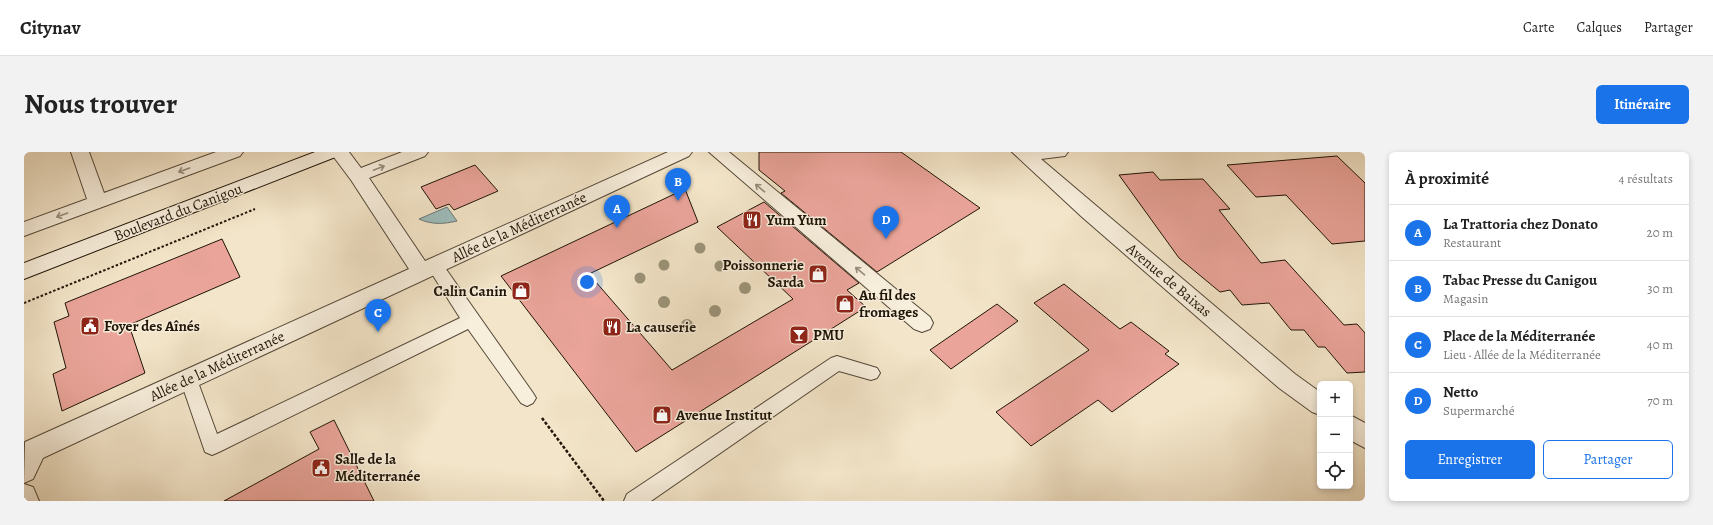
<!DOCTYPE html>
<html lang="fr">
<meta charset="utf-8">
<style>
body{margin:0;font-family:Alegreya,serif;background:#f2f2f2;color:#222}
.controls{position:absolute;right:12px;bottom:12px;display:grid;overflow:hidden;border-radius:6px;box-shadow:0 2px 6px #0003}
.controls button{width:36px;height:36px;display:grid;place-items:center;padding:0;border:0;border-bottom:1px solid #e0e0e0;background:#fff;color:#222;font:20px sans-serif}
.you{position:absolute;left:563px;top:130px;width:14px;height:14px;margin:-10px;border:3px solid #fff;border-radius:50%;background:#1a73e8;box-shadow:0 0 0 6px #1a73e833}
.badge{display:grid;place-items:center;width:26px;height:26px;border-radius:50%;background:#1a73e8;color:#fff;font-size:13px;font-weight:700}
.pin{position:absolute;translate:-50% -33px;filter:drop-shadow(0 1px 2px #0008)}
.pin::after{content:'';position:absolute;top:21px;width:14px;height:12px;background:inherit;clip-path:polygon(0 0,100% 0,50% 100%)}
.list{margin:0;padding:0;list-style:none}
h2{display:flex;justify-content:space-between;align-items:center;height:52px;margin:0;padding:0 16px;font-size:17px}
h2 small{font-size:13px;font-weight:400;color:#767676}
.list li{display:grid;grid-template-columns:26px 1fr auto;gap:12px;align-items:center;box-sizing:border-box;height:56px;padding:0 16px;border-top:1px solid #e0e0e0}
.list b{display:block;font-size:15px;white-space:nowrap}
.list p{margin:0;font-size:13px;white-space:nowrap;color:#767676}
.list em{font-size:13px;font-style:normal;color:#767676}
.actions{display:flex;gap:8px;padding:12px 16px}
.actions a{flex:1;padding:9px 0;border:1px solid #1a73e8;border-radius:6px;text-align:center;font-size:14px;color:#1a73e8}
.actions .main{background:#1a73e8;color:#fff}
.icon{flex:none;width:22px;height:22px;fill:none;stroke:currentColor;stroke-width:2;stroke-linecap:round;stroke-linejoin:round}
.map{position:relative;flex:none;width:1341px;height:349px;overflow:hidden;border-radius:6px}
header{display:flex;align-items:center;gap:24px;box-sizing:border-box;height:56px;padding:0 20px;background:#fff;border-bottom:1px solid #e0e0e0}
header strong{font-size:19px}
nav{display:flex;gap:22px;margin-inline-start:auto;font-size:14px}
.intro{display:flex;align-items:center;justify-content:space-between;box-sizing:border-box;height:96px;padding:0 24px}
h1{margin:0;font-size:28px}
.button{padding:10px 18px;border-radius:6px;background:#1a73e8;color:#fff;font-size:14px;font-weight:700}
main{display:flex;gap:24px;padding:0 24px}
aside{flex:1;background:#fff;border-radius:6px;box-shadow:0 2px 6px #0003}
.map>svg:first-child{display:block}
.water{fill:#9ebdbe;stroke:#6b7974}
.building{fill:#eaa49a;stroke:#1f1406}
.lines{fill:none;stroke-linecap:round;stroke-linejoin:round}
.lane-casing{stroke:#544837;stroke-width:2}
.street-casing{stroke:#544837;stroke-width:2}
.secondary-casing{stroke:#1f1406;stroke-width:2}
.path-far1{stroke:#1f1406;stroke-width:2;stroke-dasharray:2.5 2;stroke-linecap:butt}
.path{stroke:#1f1406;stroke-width:2.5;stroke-dasharray:3 2;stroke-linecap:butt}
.lane{fill:#f7eedc;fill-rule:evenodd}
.street{fill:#f7eedc;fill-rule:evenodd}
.secondary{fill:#f7eedc;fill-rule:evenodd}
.tree{fill:#9c947a}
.oneway{stroke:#968c7c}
.labels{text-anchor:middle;stroke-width:3;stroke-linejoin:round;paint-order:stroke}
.street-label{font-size:15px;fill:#1f1406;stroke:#f7eedc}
.poi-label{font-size:15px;font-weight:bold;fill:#1f1406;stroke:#f7eedc;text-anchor:start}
</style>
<header>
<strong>Citynav</strong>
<nav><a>Carte</a><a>Calques</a><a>Partager</a></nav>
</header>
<div class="intro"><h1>Nous trouver</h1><a class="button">Itinéraire</a></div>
<main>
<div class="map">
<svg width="1341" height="349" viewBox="0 0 1341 349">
<rect width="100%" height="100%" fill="#f3e5c9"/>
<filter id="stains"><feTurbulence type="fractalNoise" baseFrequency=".005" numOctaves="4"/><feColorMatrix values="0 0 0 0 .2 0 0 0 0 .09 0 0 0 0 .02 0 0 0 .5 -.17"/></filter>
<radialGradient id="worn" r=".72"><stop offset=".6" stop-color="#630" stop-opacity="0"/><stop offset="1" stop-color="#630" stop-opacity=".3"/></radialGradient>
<path class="water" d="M423 55 433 69C420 72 408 73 395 67Z"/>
<path class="building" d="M735 0H877L956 56 853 120 757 41 761 39 735 18Z
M1313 4 1341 31V89L1308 92 1262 43 1232 45 1203 13Z
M451 13 474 39 430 58 425 52 412 57 397 35Z
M1129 20 1136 28 1179 27 1206 57 1195 58 1237 111 1261 108 1320 173 1333 172 1341 181V220L1323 221 1301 195H1294L1280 178H1267L1245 151 1218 153 1206 138 1196 140 1155 106 1095 23Z
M661 37 674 70 565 122 648 218 769 147 693 75 740 50 835 131 823 138 842 155 612 300 477 124Z
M198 87 216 125 105 173 121 221 38 259 29 222 42 216 30 170 45 164 41 151Z
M1040 132 1096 177 1107 170 1145 199 1141 202 1155 212 1088 260 1074 248 1007 294 972 260 1065 198 1010 151Z
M973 152 994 169 927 217 906 198Z
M310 268 350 349H200L295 297 286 280Z"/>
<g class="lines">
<defs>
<path id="lane" d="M411 108 417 110 509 241 512 246 509 251 503 254 497 251 444 177 195 300 188 303 181 300 156 227 159 222 165 220 171 222 193 282 436 166 403 114 405 110Z
M813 204 853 216 856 221 853 226 847 228 815 219 627 349H600L603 342 807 206Z"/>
<path id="street" d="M47 0H65L80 41 192 0H219L216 4 0 84V70L63 47Z
M306 0H325L337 16 378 0H404L401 4 345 26 401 109 644 0H668L665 4 19 306 9 327 0 331 1 290 385 117 327 28Z
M685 0H705L906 165 909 171 906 177 898 180 890 177Z
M988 0H1044L1041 4 1017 7 1271 222 1296 240V263L1288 260 1255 236 1058 65Z
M1326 263 1341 271V296L1326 288Z
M0 332 9 335 15 349H0Z"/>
<path id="secondary" d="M291 0H317L314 4 0 127V111Z"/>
</defs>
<use href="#lane" class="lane-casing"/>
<use href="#street" class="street-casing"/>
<use href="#secondary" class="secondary-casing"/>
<path class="path-far1" d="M0 151 231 57"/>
<path class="path" d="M518 266 580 349"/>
<use href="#lane" class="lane"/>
<use href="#street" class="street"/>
<use href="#secondary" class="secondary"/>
</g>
<g class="tree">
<circle cx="676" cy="96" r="5.5"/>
<circle cx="640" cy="113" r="5.5"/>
<circle cx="696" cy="114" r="5.5"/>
<circle cx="616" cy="126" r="5.5"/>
<circle cx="721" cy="136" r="6"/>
<circle cx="640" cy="150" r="6"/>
<circle cx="691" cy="159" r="6"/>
<circle cx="663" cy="173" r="6"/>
</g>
<defs><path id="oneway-shaft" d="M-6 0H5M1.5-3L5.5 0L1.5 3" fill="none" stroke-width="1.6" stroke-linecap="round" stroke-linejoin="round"/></defs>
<g class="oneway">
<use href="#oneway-shaft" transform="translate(355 16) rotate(-21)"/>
<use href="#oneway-shaft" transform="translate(160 18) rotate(160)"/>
<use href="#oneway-shaft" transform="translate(736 36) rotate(-140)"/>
<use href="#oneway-shaft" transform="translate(38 63) rotate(160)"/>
<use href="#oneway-shaft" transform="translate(836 119) rotate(-140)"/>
</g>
<defs>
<symbol id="restaurant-square" viewBox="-11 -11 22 22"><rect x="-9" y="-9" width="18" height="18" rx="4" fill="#8f2418" stroke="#f7eedc"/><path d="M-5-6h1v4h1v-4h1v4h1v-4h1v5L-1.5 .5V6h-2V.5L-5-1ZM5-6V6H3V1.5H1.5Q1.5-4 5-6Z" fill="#fff"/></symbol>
<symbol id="shop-square" viewBox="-11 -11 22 22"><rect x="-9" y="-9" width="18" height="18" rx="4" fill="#8f2418" stroke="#f7eedc"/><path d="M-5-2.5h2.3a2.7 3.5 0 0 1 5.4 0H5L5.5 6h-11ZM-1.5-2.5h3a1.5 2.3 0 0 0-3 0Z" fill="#fff"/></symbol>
<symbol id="civic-square" viewBox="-11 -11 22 22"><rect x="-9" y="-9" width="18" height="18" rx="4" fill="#8f2418" stroke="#f7eedc"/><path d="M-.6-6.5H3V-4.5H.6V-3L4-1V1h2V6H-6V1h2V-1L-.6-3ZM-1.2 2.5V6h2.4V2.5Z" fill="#fff"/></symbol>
<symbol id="bar-square" viewBox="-11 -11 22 22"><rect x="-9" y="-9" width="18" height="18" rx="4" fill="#8f2418" stroke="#f7eedc"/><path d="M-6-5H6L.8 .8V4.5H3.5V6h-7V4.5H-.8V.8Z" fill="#fff"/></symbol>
</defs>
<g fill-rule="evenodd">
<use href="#restaurant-square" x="717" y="57" width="22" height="22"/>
<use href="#shop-square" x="783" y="111" width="22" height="22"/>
<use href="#shop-square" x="486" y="128" width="22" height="22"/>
<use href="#shop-square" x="810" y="141" width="22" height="22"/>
<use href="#civic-square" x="55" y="163" width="22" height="22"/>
<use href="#restaurant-square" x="577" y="164" width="22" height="22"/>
<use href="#bar-square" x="764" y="172" width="22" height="22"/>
<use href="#shop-square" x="627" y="252" width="22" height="22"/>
<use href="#civic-square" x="286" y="305" width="22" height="22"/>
</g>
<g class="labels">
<g class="street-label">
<text transform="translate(154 60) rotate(-21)" y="5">Boulevard du Canigou</text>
<text transform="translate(495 75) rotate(-25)" y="5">Allée de la Méditerranée</text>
<text transform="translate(1145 128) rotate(40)" y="5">Avenue de Baixas</text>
<text transform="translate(193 214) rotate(-25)" y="5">Allée de la Méditerranée</text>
</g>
<g class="poi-label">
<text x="742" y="73">Yum Yum</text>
<text x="780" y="118" text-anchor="end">Poissonnerie<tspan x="780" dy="17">Sarda</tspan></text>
<text x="483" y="144" text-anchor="end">Calin Canin</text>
<text x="835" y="148">Au fil des<tspan x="835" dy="17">fromages</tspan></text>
<text x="80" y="179">Foyer des Aînés</text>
<text x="602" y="180">La causerie</text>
<text x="789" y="188">PMU</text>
<text x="652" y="268">Avenue Institut</text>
<text x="311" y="312">Salle de la<tspan x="311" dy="17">Méditerranée</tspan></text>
</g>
</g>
<rect width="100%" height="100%" filter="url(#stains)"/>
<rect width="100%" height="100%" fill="url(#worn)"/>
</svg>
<div class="controls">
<button>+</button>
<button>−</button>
<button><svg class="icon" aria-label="locate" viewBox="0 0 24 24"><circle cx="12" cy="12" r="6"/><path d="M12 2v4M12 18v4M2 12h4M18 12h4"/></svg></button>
</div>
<div class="you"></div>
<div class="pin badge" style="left:593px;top:76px">A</div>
<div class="pin badge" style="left:654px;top:49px">B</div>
<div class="pin badge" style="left:354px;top:180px">C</div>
<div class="pin badge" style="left:862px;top:87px">D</div>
</div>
<aside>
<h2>À proximité<small>4 résultats</small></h2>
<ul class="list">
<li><span class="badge">A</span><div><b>La Trattoria chez Donato</b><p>Restaurant</p></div><em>20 m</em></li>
<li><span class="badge">B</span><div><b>Tabac Presse du Canigou</b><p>Magasin</p></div><em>30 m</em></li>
<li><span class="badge">C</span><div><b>Place de la Méditerranée</b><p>Lieu · Allée de la Méditerranée</p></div><em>40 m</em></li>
<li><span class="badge">D</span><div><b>Netto</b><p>Supermarché</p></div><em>70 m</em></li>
</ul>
<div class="actions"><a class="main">Enregistrer</a><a>Partager</a></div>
</aside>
</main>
